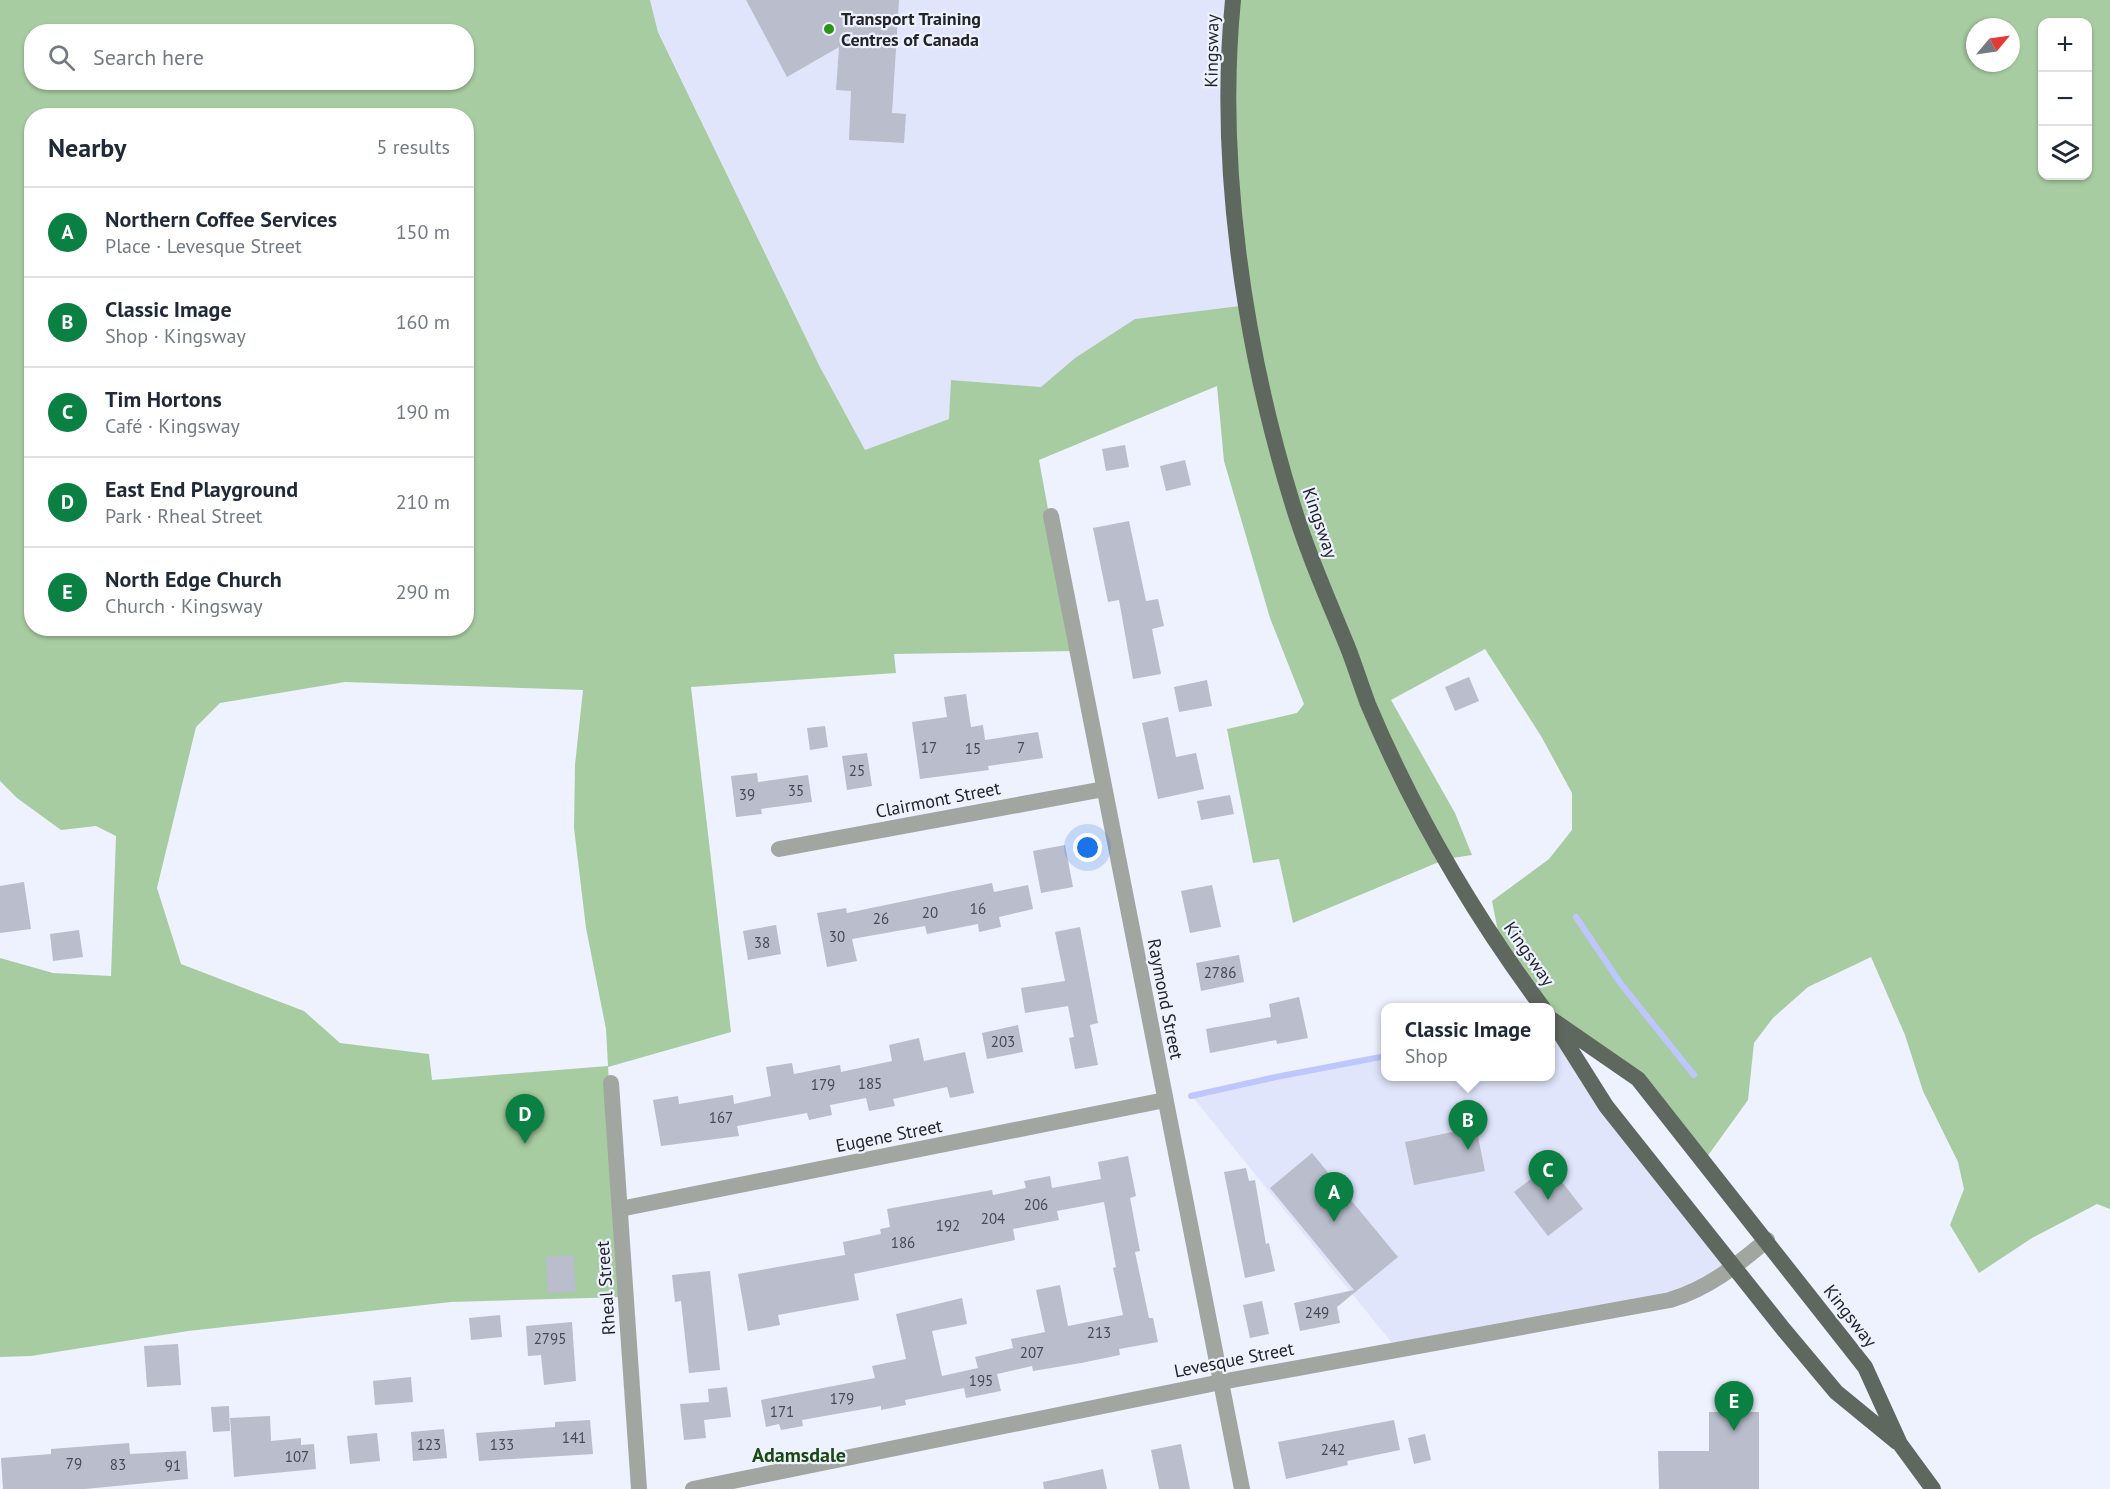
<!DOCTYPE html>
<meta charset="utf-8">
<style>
body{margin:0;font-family:"PT Sans",sans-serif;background:#f2f2f3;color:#1f2937}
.controls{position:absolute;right:18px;top:18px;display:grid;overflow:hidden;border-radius:12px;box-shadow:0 2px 4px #0004}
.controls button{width:54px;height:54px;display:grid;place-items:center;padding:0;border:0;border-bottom:2px solid #e0e1e3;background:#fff;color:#1f2937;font:30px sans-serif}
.compass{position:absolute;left:1966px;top:18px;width:54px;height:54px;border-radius:50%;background:#fff;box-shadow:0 2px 4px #0004;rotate:61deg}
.you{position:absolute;left:1088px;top:848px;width:21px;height:21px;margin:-15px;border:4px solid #fff;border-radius:50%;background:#1a73e8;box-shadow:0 0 0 9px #1a73e833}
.badge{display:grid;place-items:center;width:39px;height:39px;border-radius:50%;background:#0b8043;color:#fff;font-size:20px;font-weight:700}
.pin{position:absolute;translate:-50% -50px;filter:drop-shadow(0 2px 3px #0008)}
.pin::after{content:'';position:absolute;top:32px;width:21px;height:18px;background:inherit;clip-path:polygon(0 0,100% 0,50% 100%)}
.popup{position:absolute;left:1381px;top:1003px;width:174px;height:78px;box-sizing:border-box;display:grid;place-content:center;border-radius:12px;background:#fff;filter:drop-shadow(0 2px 4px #0005);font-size:20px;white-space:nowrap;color:#747a83}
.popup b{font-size:22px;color:#1f2937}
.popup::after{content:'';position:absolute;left:50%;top:100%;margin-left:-12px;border:12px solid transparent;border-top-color:#fff}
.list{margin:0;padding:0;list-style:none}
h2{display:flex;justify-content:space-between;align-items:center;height:78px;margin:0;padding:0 24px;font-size:26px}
h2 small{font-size:20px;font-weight:400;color:#747a83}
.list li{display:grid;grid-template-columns:39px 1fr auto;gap:18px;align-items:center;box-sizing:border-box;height:90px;padding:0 24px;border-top:2px solid #e0e1e3}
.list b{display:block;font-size:22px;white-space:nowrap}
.list p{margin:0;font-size:20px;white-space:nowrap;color:#747a83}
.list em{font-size:20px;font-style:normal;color:#747a83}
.icon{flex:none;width:33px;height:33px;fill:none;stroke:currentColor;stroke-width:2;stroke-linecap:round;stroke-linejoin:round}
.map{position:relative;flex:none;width:2110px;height:1489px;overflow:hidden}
.search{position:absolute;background:#fff;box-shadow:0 2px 4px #0004;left:24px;top:24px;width:450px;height:66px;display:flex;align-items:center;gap:15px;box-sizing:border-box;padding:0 21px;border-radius:24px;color:#747a83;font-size:22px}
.panel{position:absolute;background:#fff;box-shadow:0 2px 4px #0004;left:24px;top:108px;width:450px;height:528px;border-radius:24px}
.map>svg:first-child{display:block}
.built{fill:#e0e5fc}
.green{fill:#a8cca1;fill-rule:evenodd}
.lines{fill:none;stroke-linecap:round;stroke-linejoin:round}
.stream{stroke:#bdc7fe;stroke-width:6}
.building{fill:#b9bdcc}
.minor{stroke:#a1a6a0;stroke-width:16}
.tertiary{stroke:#a1a6a0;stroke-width:16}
.primary{stroke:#5f685e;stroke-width:16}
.poi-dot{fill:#2d9315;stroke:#eef1fe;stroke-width:2}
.labels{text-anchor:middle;stroke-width:4.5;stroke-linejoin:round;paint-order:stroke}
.number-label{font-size:15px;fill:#484a52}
.poi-label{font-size:18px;font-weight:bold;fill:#222429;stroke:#eef1fe;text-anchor:start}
.street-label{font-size:18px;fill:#222429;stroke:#eef1fe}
.neighbourhood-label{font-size:20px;font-weight:bold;fill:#194810;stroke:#eef1fe}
</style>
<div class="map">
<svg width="2110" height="1489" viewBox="0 0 2110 1489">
<rect width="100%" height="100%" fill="#eef1fe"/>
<path class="built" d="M650 0H1235L1248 305 1075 358 1041 387 952 380 949 419 865 450 820 367 658 31Z
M1550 1020 1734 1268 1708 1286 1396 1348 1191 1095 1276 1075 1385 1055 1386 1076H1550Z"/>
<path class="green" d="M0 0H650L658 32 820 367 865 450 949 419 951 380 1041 387 1075 358 1135 319 1248 305 1238 233 1235 0H2110V1209L2097 1204 2032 1238 1979 1273 1950 1225 1964 1189 1958 1162 1923 1091 1905 1035 1871 957 1808 987 1773 1018 1754 1043 1748 1100 1704 1161 1638 1079 1551 1019 1502 952 1492 901 1549 859 1572 830V793L1541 736 1485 649 1391 700 1455 813 1472 855 1446 859 1293 923 1279 859 1253 863 1227 729 1297 713 1304 704 1270 618 1224 461 1217 386 1039 460 1074 651 894 654 896 673 691 687 731 1032 608 1067 624 1297 451 1302 188 1331 31 1356 0 1357V958L53 973 111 976 116 836 96 826 61 830 17 798 0 781ZM2042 22H2088V176H2042ZM1975 27H2011V63H1975ZM32 32H466V82H32ZM32 116H466V628H32ZM345 682 583 690 575 765 574 828 586 928 606 1029 608 1066 432 1080 429 1054 340 1043 304 1011 181 964 157 888 196 727 220 703Z"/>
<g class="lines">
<path class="stream" d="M1576 917 1621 984 1694 1075
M1191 1096 1276 1077 1386 1056"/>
</g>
<path class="building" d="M746 0H899L892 113 906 114 904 143 849 140 851 91 836 90 839 47 787 77Z
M1125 445 1129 467 1106 471 1102 449Z
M1185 460 1191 485 1166 491 1160 466Z
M1129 521 1146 601 1158 599 1164 626 1152 629 1161 674 1133 679 1119 600 1108 602 1093 528Z
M1469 677 1479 701 1455 711 1445 687Z
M1207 680 1212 706 1179 712 1174 687Z
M966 694 971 727 983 725 985 740 1038 732 1043 758 988 766 989 770 920 779 912 722 947 717 944 697Z
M1168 717 1176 757 1196 753 1204 789 1158 799 1142 723Z
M825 726 828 747 810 750 807 728Z
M867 753 872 786 847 790 842 756Z
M757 773 758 782 808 775 812 802 761 809 762 814 736 817 731 776Z
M1230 795 1234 814 1201 820 1197 801Z
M1065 845 1073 887 1041 893 1033 851Z
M24 882 31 929 0 933V886Z
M992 883 994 892 1028 885 1033 909 999 917 1001 927 979 932 978 924 927 934 925 926 852 939 857 961 827 967 817 913 846 908 847 913Z
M1212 885 1221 927 1190 933 1181 891Z
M776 925 781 954 748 960 743 931Z
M1080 927 1098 1023 1090 1025 1098 1065 1075 1069 1069 1038 1074 1037 1068 1006 1025 1013 1021 988 1065 981 1055 932Z
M79 930 83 957 53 961 50 934Z
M1239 955 1244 982 1201 991 1196 963Z
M1299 997 1308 1038 1277 1044 1276 1040 1210 1053 1206 1029 1271 1017 1269 1004Z
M1018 1025 1023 1052 987 1059 982 1033Z
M919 1038 924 1061 965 1052 974 1093 950 1098 947 1087 893 1099 895 1106 869 1111 866 1098 830 1105 832 1115 809 1120 807 1113 737 1126 739 1136 661 1146 653 1100 678 1096 679 1104 733 1095 734 1104 771 1096 766 1067 792 1063 794 1074 840 1065 841 1072 892 1061 889 1045Z
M1476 1127 1485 1171 1414 1185 1405 1142Z
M1312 1153 1398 1257 1337 1307 1340 1323 1300 1331 1294 1303 1354 1290 1270 1188Z
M1128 1156 1136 1196 1130 1198 1140 1251 1135 1252 1149 1318H1153L1158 1342 1119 1349 1120 1355 1081 1363 1033 1371 1032 1366 997 1374 1001 1391 966 1398 964 1388 905 1400 906 1405 881 1410V1406L802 1420 803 1426 781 1430 779 1424 766 1427 761 1400 875 1378 872 1366 906 1359 896 1314 962 1298 967 1324 932 1331 942 1376 978 1368 975 1357 1013 1348 1011 1339 1045 1332 1036 1290 1060 1285 1068 1326 1123 1315 1113 1268 1116 1267 1104 1202 1057 1211 1059 1220 1013 1229 1015 1240 854 1274 859 1300 778 1315 780 1325 748 1331 738 1274 845 1255 843 1242 881 1234 880 1229 890 1227 887 1209 992 1190 993 1195 1026 1188 1024 1181 1050 1176 1052 1188 1101 1179 1098 1162Z
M1549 1165 1583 1209 1548 1236 1514 1192Z
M1246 1168 1249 1181 1255 1180 1266 1244 1269 1243 1275 1271 1245 1278 1224 1172Z
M573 1255 576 1291 548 1293 546 1257Z
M710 1271 720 1370 689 1373 681 1301 675 1302 672 1275Z
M1262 1301 1269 1334 1250 1338 1243 1305Z
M500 1315 502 1337 471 1340 469 1318Z
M572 1322 576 1381 544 1385 541 1355 528 1356 526 1326Z
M178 1344 181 1385 147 1387 144 1346Z
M411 1377 413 1402 375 1405 373 1381Z
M727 1387 731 1417 704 1420 706 1438 684 1440 680 1404 709 1402 708 1389Z
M229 1406 230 1431 213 1432 211 1407Z
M1709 1412H1759V1489H1659L1658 1451H1709Z
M270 1416 271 1441 301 1438V1445L314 1444 316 1469 234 1477 230 1418Z
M590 1420 593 1454 479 1461 476 1433 555 1427V1422Z
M1394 1420 1400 1450 1347 1461 1348 1465 1286 1479 1278 1442Z
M444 1429 447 1458 413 1461 411 1432Z
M377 1433 380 1461 350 1464 347 1436Z
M1425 1434 1431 1460 1414 1464 1408 1438Z
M129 1443 130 1454 186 1451 188 1479 85 1489H3L1 1458 51 1454V1449Z
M1181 1444 1190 1489H1159L1151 1450Z
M1103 1469 1107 1489H1044L1043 1482Z"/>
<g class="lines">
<path class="minor" d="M1051 516 1242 1489
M779 849 1104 789
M611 1083 639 1489
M620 1209 1165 1100"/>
<path class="tertiary" d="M693 1489 1221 1382 1670 1300C1709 1288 1736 1266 1767 1240"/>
<path class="primary" d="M1233 0C1217 163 1244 346 1292 502 1307 552 1328 599 1348 648 1355 666 1361 685 1368 704 1413 811 1473 914 1543 1008
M1551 1019 1638 1079 1865 1367 1900 1444 1933 1489
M1555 1025 1606 1106 1784 1330 1836 1392 1897 1442"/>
</g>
<circle class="poi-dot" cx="829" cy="29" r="6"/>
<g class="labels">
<g class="number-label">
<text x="929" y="753">17</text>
<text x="1021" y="753">7</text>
<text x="973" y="754">15</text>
<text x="857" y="776">25</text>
<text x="796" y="796">35</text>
<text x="747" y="800">39</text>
<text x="978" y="914">16</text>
<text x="930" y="918">20</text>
<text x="881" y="924">26</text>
<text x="837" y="942">30</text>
<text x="762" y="948">38</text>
<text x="1220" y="978">2786</text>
<text x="1003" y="1047">203</text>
<text x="870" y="1089">185</text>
<text x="823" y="1090">179</text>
<text x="721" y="1123">167</text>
<text x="1036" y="1210">206</text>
<text x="993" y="1224">204</text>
<text x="948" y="1231">192</text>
<text x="903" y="1248">186</text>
<text x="1317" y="1318">249</text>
<text x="1099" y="1338">213</text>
<text x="550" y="1344">2795</text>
<text x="1032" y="1358">207</text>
<text x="981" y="1386">195</text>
<text x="842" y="1404">179</text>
<text x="782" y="1417">171</text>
<text x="574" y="1443">141</text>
<text x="429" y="1450">123</text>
<text x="502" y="1450">133</text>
<text x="1333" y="1455">242</text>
<text x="297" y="1462">107</text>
<text x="74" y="1469">79</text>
<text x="118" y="1470">83</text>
<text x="173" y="1471">91</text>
</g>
<g class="poi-label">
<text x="841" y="25">Transport Training<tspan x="841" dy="21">Centres of Canada</tspan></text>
</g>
<g class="street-label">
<text transform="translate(1212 51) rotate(-89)" y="6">Kingsway</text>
<text transform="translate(1320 523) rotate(71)" y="6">Kingsway</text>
<text transform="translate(938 800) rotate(-11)" y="6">Clairmont Street</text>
<text transform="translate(1529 954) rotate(55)" y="6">Kingsway</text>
<text transform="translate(1165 999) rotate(79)" y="6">Raymond Street</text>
<text transform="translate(889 1136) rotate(-11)" y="6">Eugene Street</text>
<text transform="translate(606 1288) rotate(-94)" y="6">Rheal Street</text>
<text transform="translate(1850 1316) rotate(52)" y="6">Kingsway</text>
<text transform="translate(1234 1360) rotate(-11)" y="6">Levesque Street</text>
</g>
<g class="neighbourhood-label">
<text x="799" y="1462">Adamsdale</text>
</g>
</g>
</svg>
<div class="controls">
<button>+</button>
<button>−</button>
<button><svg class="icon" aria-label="layers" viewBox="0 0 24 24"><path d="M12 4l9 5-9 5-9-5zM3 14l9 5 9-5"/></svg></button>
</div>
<svg class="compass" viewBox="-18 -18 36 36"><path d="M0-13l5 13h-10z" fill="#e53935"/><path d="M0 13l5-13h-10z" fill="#747a83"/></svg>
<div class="you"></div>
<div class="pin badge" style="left:1334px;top:1222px">A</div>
<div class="pin badge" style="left:1468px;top:1150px">B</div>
<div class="popup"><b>Classic Image</b>Shop</div>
<div class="pin badge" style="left:1548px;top:1200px">C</div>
<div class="pin badge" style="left:525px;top:1144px">D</div>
<div class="pin badge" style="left:1734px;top:1431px">E</div>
<div class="search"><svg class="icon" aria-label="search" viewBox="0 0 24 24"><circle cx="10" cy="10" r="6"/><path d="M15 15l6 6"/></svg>Search here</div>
<section class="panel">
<h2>Nearby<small>5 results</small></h2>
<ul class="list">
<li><span class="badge">A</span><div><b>Northern Coffee Services</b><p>Place · Levesque Street</p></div><em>150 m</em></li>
<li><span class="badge">B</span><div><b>Classic Image</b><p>Shop · Kingsway</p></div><em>160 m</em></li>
<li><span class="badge">C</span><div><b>Tim Hortons</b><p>Café · Kingsway</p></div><em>190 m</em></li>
<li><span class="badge">D</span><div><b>East End Playground</b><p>Park · Rheal Street</p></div><em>210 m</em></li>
<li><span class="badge">E</span><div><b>North Edge Church</b><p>Church · Kingsway</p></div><em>290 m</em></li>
</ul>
</section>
</div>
